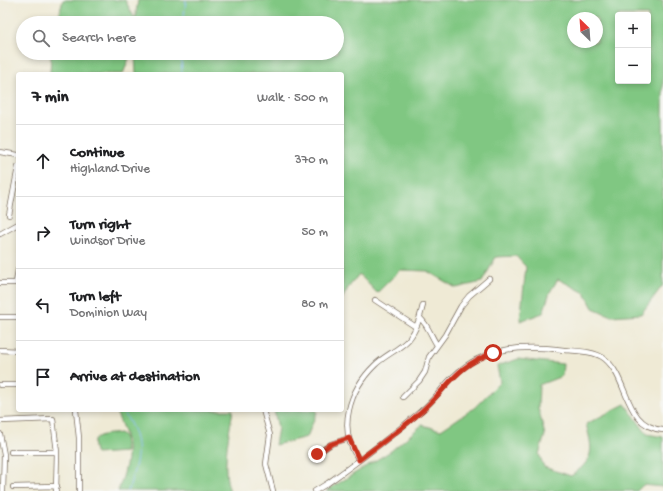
<!DOCTYPE html>
<meta charset="utf-8">
<style>
body{margin:0;font-family:"Gochi Hand",sans-serif;background:#f6f6f6;color:#202124}
.controls{position:absolute;right:12px;top:12px;display:grid;overflow:hidden;border-radius:4px;box-shadow:0 2px 6px #0003}
.controls button{width:36px;height:36px;display:grid;place-items:center;padding:0;border:0;border-bottom:1px solid #e0e0e0;background:#fff;color:#202124;font:20px sans-serif}
.compass{position:absolute;left:567px;top:12px;width:36px;height:36px;border-radius:50%;background:#fff;box-shadow:0 2px 6px #0003;rotate:335deg}
.stop{position:absolute;width:12px;height:12px;margin:-9px;border:3px solid #c8321e;border-radius:50%;background:#fff}
.stop.end{background:#c8321e;border-color:#fff;box-shadow:0 1px 4px #0008}
.list{margin:0;padding:0;list-style:none}
h2{display:flex;justify-content:space-between;align-items:center;height:52px;margin:0;padding:0 16px;font-size:17px}
h2 small{font-size:13px;font-weight:400;color:#757577}
.list li{display:grid;grid-template-columns:26px 1fr auto;gap:12px;align-items:center;box-sizing:border-box;height:72px;padding:0 16px;border-top:1px solid #e0e0e0}
.list b{display:block;font-size:15px;white-space:nowrap}
.list p{margin:0;font-size:13px;white-space:nowrap;color:#757577}
.list em{font-size:13px;font-style:normal;color:#757577}
.icon{flex:none;width:22px;height:22px;fill:none;stroke:currentColor;stroke-width:2;stroke-linecap:round;stroke-linejoin:round}
.map{position:relative;flex:none;width:663px;height:491px;overflow:hidden}
.search{position:absolute;background:#fff;box-shadow:0 2px 6px #0003;left:16px;top:16px;width:328px;height:44px;display:flex;align-items:center;gap:10px;box-sizing:border-box;padding:0 14px;border-radius:22px;color:#757577;font-size:15px}
.panel{position:absolute;background:#fff;box-shadow:0 2px 6px #0003;left:16px;top:72px;width:328px;height:340px;border-radius:4px}
.map>svg:first-child{display:block}
.green{fill:#80c782;stroke:#5e7850;fill-rule:evenodd}
.lines{fill:none;stroke-linecap:round;stroke-linejoin:round}
.stream{stroke:#86bbf5;stroke-width:1}
.minor-casing{stroke:#7a6d5e;stroke-width:6}
.minor{stroke:#fff;stroke-width:4.5}
.route{stroke:#c8321e;stroke-width:5}
</style>
<div class="map">
<svg width="663" height="491" viewBox="0 0 663 491">
<rect width="100%" height="100%" fill="#f6f6f2"/>
<filter id="ink" filterUnits="userSpaceOnUse"><feTurbulence type="fractalNoise" baseFrequency=".025" numOctaves="2"/><feDisplacementMap in="SourceGraphic" scale="8" xChannelSelector="R" yChannelSelector="G"/><feConvolveMatrix kernelMatrix="1 2 1 2 8 2 1 2 1" color-interpolation-filters="sRGB"/></filter>
<filter id="wash" filterUnits="userSpaceOnUse"><feTurbulence type="fractalNoise" baseFrequency=".012" numOctaves="4" result="noise"/><feDisplacementMap in="SourceGraphic" scale="16" xChannelSelector="R" yChannelSelector="G"/><feGaussianBlur stdDeviation="0.9" result="paint"/><feColorMatrix in="noise" values="0 0 0 0 0 0 0 0 0 0 0 0 0 0 0 0 0 1.4 0 .05"/><feComposite in="paint" operator="in"/></filter>
<g filter="url(#wash)">
<rect width="100%" height="100%" fill="#efead5"/>
<path class="green" d="M63 0H125L135 19 138 0H663V285L641 314 611 316 593 308 585 293 558 279 550 292 543 313 520 321 526 267 516 256 496 257 482 282 456 288 427 271 400 270 377 293 359 274 348 288 342 299V74H136L135 53H337V23H57ZM618 15H648V81H618ZM573 18H597V42H573Z
M51 53H131L123 74H50Z
M518 359 563 364 562 376 539 385 538 408 545 435 539 454 544 467 571 476C595 459 593 450 586 424L625 404 647 434 663 437V487L643 485 637 491H326L391 451 422 425 441 430 474 408 500 382 497 366Z
M115 410H233C229 434 221 469 230 491H118C131 456 131 444 115 410Z
M274 410H316L317 412 307 437 275 445 278 428Z
M120 433 124 436 126 452 96 454C87 433 105 435 120 433Z"/>
<g class="lines">
<path class="stream" d="M183 23 186 0
M181 53 182 74
M122 410C144 442 139 456 128 491"/>
</g>
</g>
<g filter="url(#ink)">
<g class="lines">
<defs>
<path id="minor" d="M0 152 18 155
M9 215 18 167
M0 234 18 224
M0 283H18
M16 283 18 270
M375 300 416 327
M0 317H18
M420 318C428 325 431 336 437 345
M0 350 18 351
M0 385H18
M403 397 419 381 425 372 429 357 445 335 461 306 469 296 489 279
M76 410 79 438V491
M263 410 270 435 266 464 273 491
M0 421 53 419 57 452 56 491
M0 434 4 455 3 491
M11 452H57
M316 459 317 454 331 444 349 438
M359 460C336 429 350 389 375 365 385 355 399 350 409 339 417 329 420 317 423 305
M13 487 57 486
M315 491 328 483C360 460 391 437 421 411 434 401 442 387 454 376 484 346 525 345 564 350 577 351 595 351 605 359 629 379 624 427 663 430"/>
</defs>
<use href="#minor" class="minor-casing"/>
<use href="#minor" class="minor"/>
</g>
</g>
<g class="lines" filter="url(#ink)">
<path class="route" d="M317 454 331 444 349 438 359 460C381 443 405 427 425 408 451 384 456 366 493 353"/>
</g>
</svg>
<div class="controls">
<button>+</button>
<button>−</button>
</div>
<svg class="compass" viewBox="-18 -18 36 36"><path d="M0-13l5 13h-10z" fill="#e53935"/><path d="M0 13l5-13h-10z" fill="#757577"/></svg>
<div class="stop" style="left:493px;top:353px"></div>
<div class="stop end" style="left:317px;top:454px"></div>
<div class="search"><svg class="icon" aria-label="search" viewBox="0 0 24 24"><circle cx="10" cy="10" r="6"/><path d="M15 15l6 6"/></svg>Search here</div>
<section class="panel">
<h2>7 min<small>Walk · 500 m</small></h2>
<ul class="list">
<li><svg class="icon" aria-label="ahead" viewBox="0 0 24 24"><path d="M12 20V5M6 11l6-6 6 6"/></svg><div><b>Continue</b><p>Highland Drive</p></div><em>370 m</em></li>
<li><svg class="icon" aria-label="right" viewBox="0 0 24 24"><path d="M7 20v-9h11M14 6l5 5-5 5"/></svg><div><b>Turn right</b><p>Windsor Drive</p></div><em>50 m</em></li>
<li><svg class="icon" aria-label="left" viewBox="0 0 24 24"><path d="M17 20v-9H6M10 6l-5 5 5 5"/></svg><div><b>Turn left</b><p>Dominion Way</p></div><em>80 m</em></li>
<li><svg class="icon" aria-label="arrive" viewBox="0 0 24 24"><path d="M6 21V4h12l-3 4 3 4H6"/></svg><div><b>Arrive at destination</b></div></li>
</ul>
</section>
</div>
